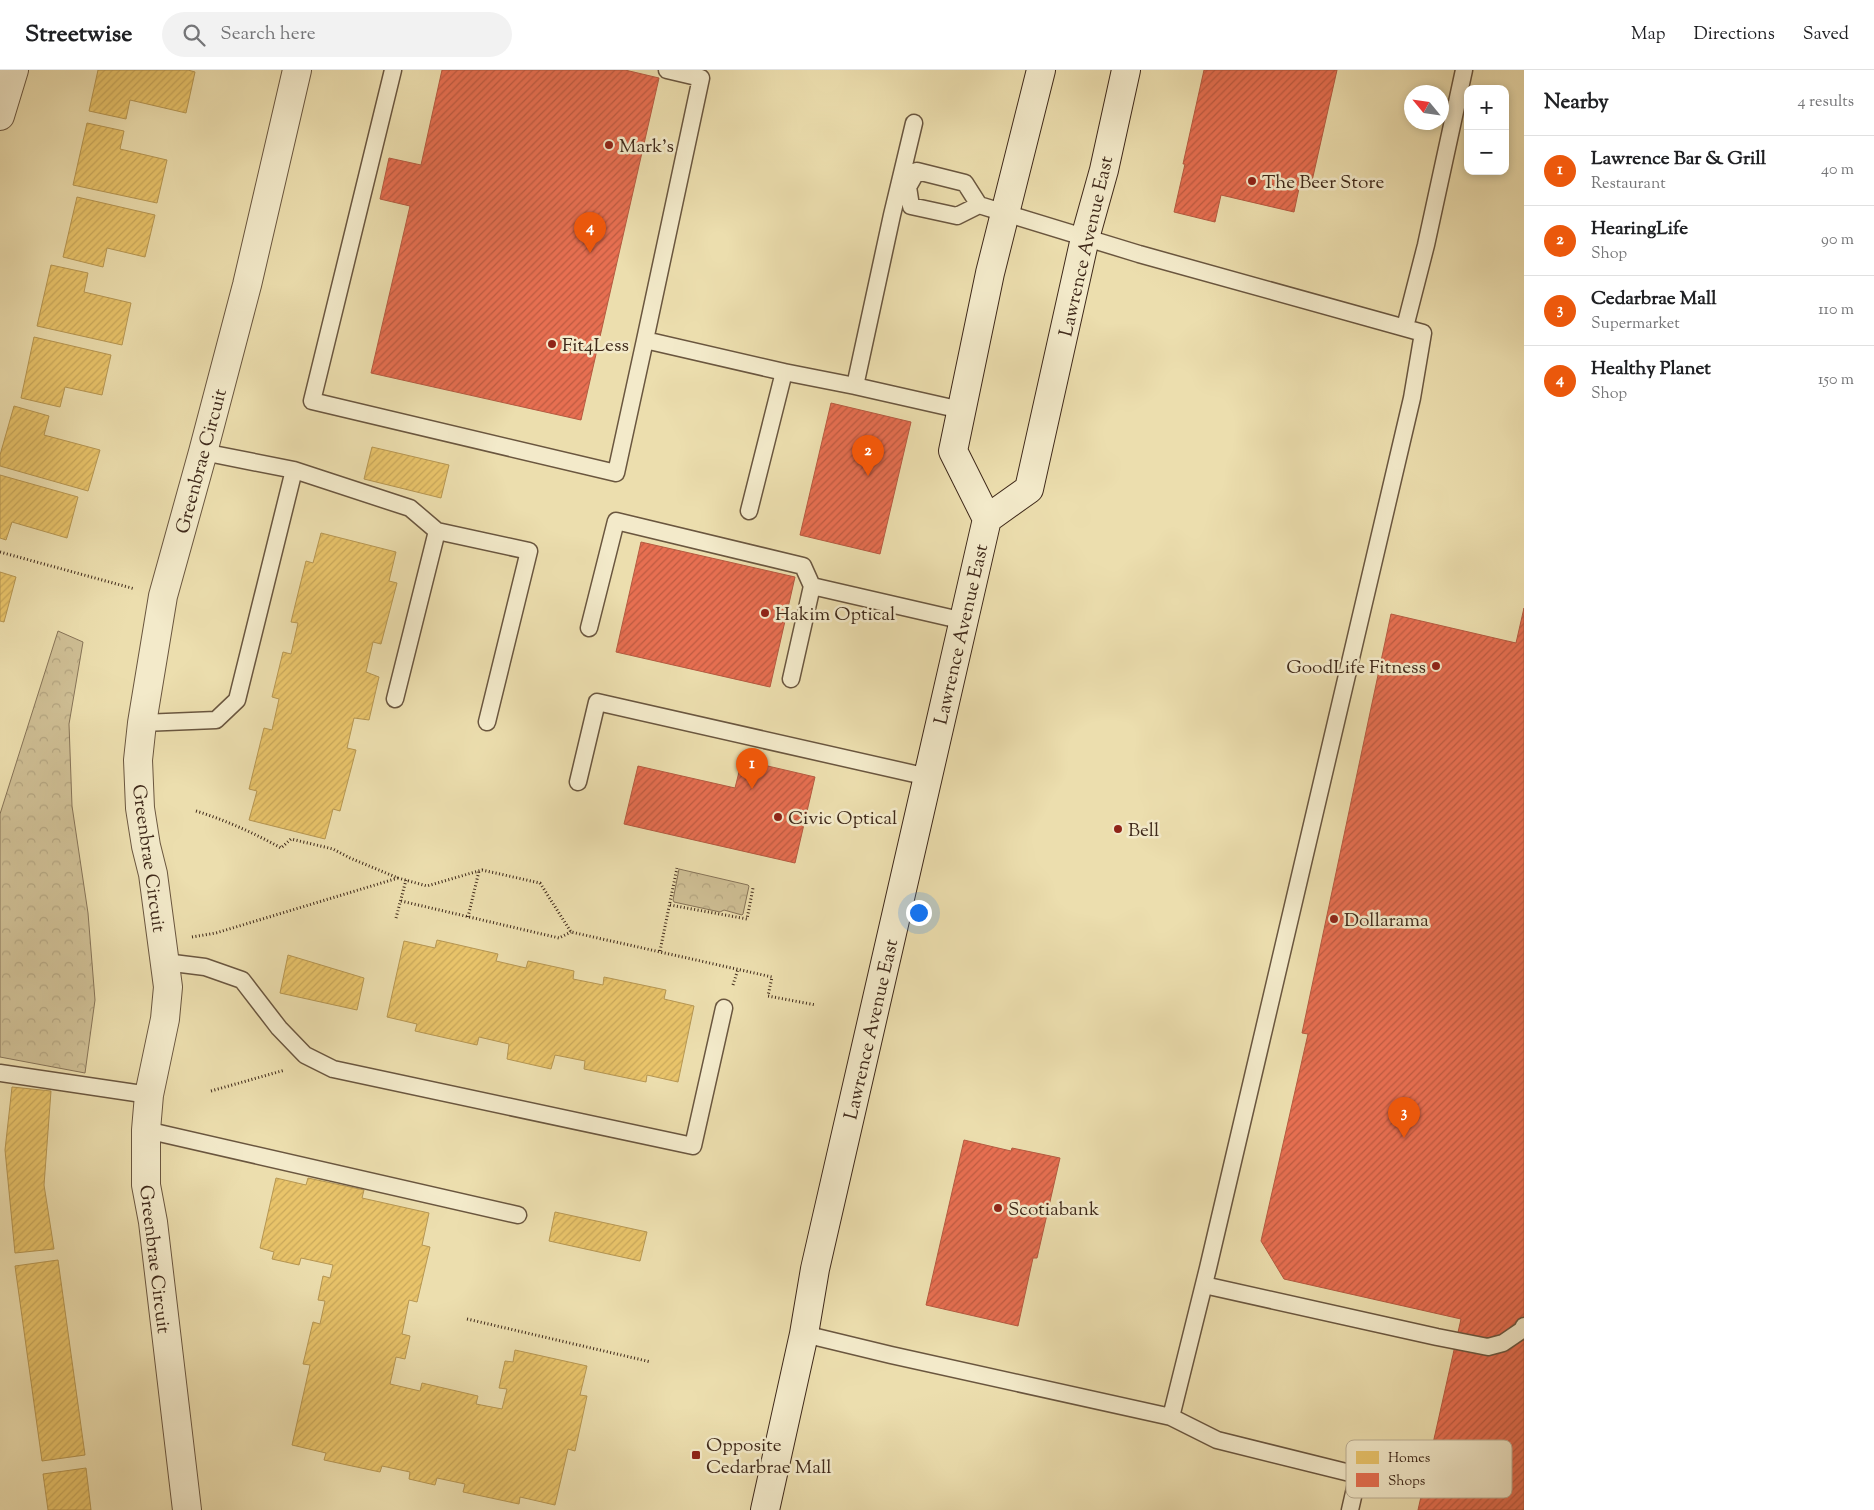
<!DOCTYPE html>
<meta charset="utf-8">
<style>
body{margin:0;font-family:"Sorts Mill Goudy",serif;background:#f2f2f2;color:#202124}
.controls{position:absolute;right:15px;top:15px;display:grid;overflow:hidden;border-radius:10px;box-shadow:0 2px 8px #0003}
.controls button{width:45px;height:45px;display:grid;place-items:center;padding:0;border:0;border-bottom:1px solid #e0e0e0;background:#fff;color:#202124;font:25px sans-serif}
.compass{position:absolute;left:1404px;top:15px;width:45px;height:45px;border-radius:50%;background:#fff;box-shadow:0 2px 8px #0003;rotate:299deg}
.you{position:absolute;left:918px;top:842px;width:18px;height:18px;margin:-12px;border:4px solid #fff;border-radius:50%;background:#1a73e8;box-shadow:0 0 0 8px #1a73e833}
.badge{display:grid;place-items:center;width:32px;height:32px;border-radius:50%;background:#ea580c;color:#fff;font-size:16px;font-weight:700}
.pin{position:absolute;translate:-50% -41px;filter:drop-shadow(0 1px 2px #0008)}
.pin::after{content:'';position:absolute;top:26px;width:18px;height:15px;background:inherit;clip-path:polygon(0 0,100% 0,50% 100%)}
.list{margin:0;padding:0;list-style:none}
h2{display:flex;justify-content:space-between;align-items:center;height:65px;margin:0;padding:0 20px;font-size:21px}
h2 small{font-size:16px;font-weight:400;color:#757577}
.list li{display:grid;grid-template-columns:32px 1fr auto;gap:15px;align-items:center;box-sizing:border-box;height:70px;padding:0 20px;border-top:1px solid #e0e0e0}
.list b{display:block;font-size:19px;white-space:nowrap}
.list p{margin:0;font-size:16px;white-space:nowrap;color:#757577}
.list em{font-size:16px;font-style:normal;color:#757577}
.icon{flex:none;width:28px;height:28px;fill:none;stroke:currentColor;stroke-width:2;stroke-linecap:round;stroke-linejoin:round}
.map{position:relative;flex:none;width:1524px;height:1440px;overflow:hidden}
header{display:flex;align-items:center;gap:30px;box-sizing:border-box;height:70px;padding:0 25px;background:#fff;border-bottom:1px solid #e0e0e0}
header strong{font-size:24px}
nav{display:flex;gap:28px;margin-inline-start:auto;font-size:18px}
.search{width:350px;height:45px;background:#f2f2f2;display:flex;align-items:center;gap:12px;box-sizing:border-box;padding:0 18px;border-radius:28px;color:#757577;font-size:19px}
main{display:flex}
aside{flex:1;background:#fff}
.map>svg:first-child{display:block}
.forest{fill:url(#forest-crowns);stroke:#877458}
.homes{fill:url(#homes-hatch);stroke:#b69652}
.shops{fill:url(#shops-hatch);stroke:#b55a40}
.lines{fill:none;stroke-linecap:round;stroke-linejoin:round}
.service-casing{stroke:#6a563f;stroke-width:19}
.minor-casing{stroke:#6a563f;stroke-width:30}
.tertiary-casing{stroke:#6a563f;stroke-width:30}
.secondary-casing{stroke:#3f291a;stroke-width:30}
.path{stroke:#3f291a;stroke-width:3;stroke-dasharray:1 2.5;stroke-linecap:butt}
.service{stroke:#f3eaca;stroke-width:16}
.minor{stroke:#f3eaca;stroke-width:28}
.tertiary{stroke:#f3eaca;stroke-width:28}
.secondary{stroke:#f3eaca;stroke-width:28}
.poi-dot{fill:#8f2418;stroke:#f3eaca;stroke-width:2}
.labels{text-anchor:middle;stroke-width:5;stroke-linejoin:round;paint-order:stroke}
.poi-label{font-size:19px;fill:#3f291a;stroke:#f3eaca;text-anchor:start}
.street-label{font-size:19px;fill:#3f291a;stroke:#f3eaca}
.key{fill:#f3eaca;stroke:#bdb095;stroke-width:1}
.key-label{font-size:14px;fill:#3f291a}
</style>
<header>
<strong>Streetwise</strong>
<div class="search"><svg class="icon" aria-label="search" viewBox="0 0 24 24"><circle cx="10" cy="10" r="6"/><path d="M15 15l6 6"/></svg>Search here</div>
<nav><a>Map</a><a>Directions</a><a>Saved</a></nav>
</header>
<main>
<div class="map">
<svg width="1524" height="1440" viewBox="0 0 1524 1440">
<defs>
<pattern id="forest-crowns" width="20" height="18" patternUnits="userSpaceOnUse" patternTransform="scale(1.25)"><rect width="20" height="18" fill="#cfbf95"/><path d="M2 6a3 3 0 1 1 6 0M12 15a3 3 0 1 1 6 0" fill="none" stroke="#b3a480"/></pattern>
<pattern id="homes-hatch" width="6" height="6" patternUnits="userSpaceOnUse" patternTransform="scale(1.25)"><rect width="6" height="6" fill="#e9c46a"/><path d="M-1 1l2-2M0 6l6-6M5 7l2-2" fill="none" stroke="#c9a85b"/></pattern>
<pattern id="shops-hatch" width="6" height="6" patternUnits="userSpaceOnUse" patternTransform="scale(1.25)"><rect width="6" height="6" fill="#e76f51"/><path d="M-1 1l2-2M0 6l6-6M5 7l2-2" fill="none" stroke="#bd5b42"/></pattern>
</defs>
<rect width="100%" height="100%" fill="#ecdeae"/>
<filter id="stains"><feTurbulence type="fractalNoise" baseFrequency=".004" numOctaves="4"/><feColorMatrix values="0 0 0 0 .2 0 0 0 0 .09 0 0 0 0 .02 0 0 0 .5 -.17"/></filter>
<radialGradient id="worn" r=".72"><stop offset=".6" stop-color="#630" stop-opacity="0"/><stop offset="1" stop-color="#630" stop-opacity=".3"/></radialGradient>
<path class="forest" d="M58 561 83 572 69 654 72 736 88 843 95 930 85 1003 0 987V744Z
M679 799 748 815 749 816 743 844 742 845 724 840 720 842 674 832 673 830Z"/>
<path class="homes" d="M98 0H188L195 2 186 43 130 30 126 49 89 41Z
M87 53 124 61 120 79 167 90 157 133 73 115Z
M77 127 155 145 145 187 107 178 103 197 63 187Z
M51 195 88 203 84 222 131 233 122 275 37 256Z
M34 267 111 285 102 325 65 317 60 337 21 328Z
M14 336 49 346 44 365 100 380 88 421 0 396V385Z
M372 377 449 395 441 428 364 409Z
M0 405 78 427 67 468 12 452 6 470 0 468Z
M321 463 396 482 389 511 397 513 381 574 373 572 366 602 379 607 369 650 354 648 347 678 356 680 340 741 333 739 325 769 249 750 257 721 249 719 264 658 272 660 279 629 272 627 283 582 291 584 298 553 291 552 306 491 313 493Z
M0 502 16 507 4 552 0 551Z
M437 870 498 884 496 891 526 898 528 891 574 901 573 909 603 915 604 907 666 920 664 929 694 936 678 1012 647 1005 646 1012 584 999 585 991 555 985 551 999 507 989 509 974 479 967 477 975 415 961 417 954 387 947 404 871 435 878Z
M288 885 364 908 357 940 280 923Z
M12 1017 51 1021 44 1115 54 1179 15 1183 5 1080Z
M276 1108 306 1115 308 1108 364 1120 362 1128 429 1143 422 1175 430 1177 417 1232 409 1230 402 1264 410 1266 405 1289 396 1287 390 1314 420 1321 422 1313 478 1326 476 1334 502 1339 507 1319 499 1318 505 1291 513 1292 515 1280 587 1296 580 1325 587 1326 575 1381 568 1379 555 1435 520 1427 519 1434 463 1422 465 1414 437 1408 435 1415 409 1409 410 1402 382 1396 380 1402 324 1390 326 1383 292 1375 310 1295 303 1294 313 1252 320 1254 325 1231 318 1230 323 1206 330 1208 333 1195 301 1188 299 1195 272 1189 274 1182 260 1178Z
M555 1142 647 1162 640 1191 549 1171Z
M58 1190 85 1385 42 1391 15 1196Z
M86 1398 91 1440H48L43 1404Z"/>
<path class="shops" d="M442 0H625L659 8 581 350 371 303 410 136 380 129 389 88 421 95Z
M1204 0H1337L1312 111 1301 109 1294 142 1221 125 1215 152 1174 142 1185 94H1183Z
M831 333 911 352 880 484 800 465Z
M641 472 795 507 770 617 616 582Z
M1524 538V1440H1418L1461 1249 1284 1209 1261 1171 1308 964 1302 963 1391 544 1516 573Z
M742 690 815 707 795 793 624 754 638 696 735 718Z
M964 1070 1011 1081 1012 1078 1060 1088 1037 1188H1033L1018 1256 926 1235Z"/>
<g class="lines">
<defs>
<path id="service" d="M393 0 312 331 616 403 645 270
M667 0 701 8 645 270 784 302 855 316 892 145 914 53
M979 135 957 146 911 136 908 117 917 101 965 113 979 135 1139 184 1423 263 1412 328 1208 1198 1171 1347
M1405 257 1426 175 1464 0
M855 316 961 340
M203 382 294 400 410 438 437 461
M749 441 784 302
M589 558 616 451 803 496 812 516
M791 609 812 516 964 551
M395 629 437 461 529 481 487 652
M142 653 216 650 237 630 294 400
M578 712 597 632 928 707
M165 892 205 897 242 910 279 958 305 985 333 999 693 1076 724 938
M0 1003 149 1025
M146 1060 518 1145
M1204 1215 1437 1267 1488 1277 1503 1273 1522 1260 1524 1256
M804 1264 891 1285 1171 1347 1217 1370 1358 1405 1350 1440"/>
<path id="minor" d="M0 46 14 0"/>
<path id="tertiary" d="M187 1440 153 1152 146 1115V1060L149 1025 165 949 168 917 153 804 146 776 140 738 138 690 142 653 163 526 203 382 247 215 297 0"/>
<path id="secondary" d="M987 449 1029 419 1085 168 1104 100 1126 0
M765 1440 804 1264 815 1199 987 449 953 381 990 203 1041 0"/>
</defs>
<use href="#service" class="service-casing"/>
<use href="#minor" class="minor-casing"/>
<use href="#tertiary" class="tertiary-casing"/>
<use href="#secondary" class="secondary-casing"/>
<path class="path" d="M0 482 135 519
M196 741C225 750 254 763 281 778L291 769 333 779 350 788 398 808 427 816 482 800 540 813 571 862 772 907 768 926 816 935
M401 831 559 868 571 862
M670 835 747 849 753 818
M468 847 479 801
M396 848 406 810
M192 867 216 863 398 808
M660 881 677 798
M733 915 738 899
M211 1021 285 1000
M467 1249 651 1292"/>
<use href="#service" class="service"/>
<use href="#minor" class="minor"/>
<use href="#tertiary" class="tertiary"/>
<use href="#secondary" class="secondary"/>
</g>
<g class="poi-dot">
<circle cx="609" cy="75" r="5"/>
<circle cx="1252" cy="111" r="5"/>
<circle cx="552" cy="274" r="5"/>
<circle cx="765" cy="543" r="5"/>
<circle cx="1436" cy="596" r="5"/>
<circle cx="778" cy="747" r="5"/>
<circle cx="1118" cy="759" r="5"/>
<circle cx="1334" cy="849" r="5"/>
<circle cx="998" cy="1138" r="5"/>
<rect x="691" y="1380" width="10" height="10" rx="2.5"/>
</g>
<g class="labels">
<g class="poi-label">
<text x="619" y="82">Mark's</text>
<text x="1262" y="118">The Beer Store</text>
<text x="562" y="281">Fit4Less</text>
<text x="775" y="550">Hakim Optical</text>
<text x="1426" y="603" text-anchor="end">GoodLife Fitness</text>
<text x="788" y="754">Civic Optical</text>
<text x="1128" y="766">Bell</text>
<text x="1344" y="856">Dollarama</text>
<text x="1008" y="1145">Scotiabank</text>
<text x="706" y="1381">Opposite<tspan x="706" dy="22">Cedarbrae Mall</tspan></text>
</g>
<g class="street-label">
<text transform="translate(1085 176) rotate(-77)" y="7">Lawrence Avenue East</text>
<text transform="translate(200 391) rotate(-75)" y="7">Greenbrae Circuit</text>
<text transform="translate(960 564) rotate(-77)" y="7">Lawrence Avenue East</text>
<text transform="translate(150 788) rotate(82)" y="7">Greenbrae Circuit</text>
<text transform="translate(870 959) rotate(-77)" y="7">Lawrence Avenue East</text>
<text transform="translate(156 1189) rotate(83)" y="7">Greenbrae Circuit</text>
</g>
</g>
<rect x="1346" y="1370" width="166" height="58" rx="8" class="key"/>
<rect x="1356" y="1381" width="23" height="13" fill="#e9c46a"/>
<rect x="1356" y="1403" width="23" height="14" fill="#e76f51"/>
<g class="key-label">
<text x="1388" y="1392">Homes</text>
<text x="1388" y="1415">Shops</text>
</g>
<rect width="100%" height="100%" filter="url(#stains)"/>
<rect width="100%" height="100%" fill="url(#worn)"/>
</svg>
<div class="controls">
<button>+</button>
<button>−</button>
</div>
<svg class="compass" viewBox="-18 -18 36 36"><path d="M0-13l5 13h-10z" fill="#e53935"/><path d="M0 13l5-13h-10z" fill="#757577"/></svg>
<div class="you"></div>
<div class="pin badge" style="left:752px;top:719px">1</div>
<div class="pin badge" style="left:868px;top:406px">2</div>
<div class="pin badge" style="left:1404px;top:1068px">3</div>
<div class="pin badge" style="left:590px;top:183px">4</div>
</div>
<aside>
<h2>Nearby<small>4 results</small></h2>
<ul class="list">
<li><span class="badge">1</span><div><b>Lawrence Bar &amp; Grill</b><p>Restaurant</p></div><em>40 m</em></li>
<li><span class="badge">2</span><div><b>HearingLife</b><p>Shop</p></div><em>90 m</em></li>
<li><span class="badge">3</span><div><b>Cedarbrae Mall</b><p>Supermarket</p></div><em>110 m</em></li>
<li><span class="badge">4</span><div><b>Healthy Planet</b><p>Shop</p></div><em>150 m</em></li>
</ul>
</aside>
</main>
